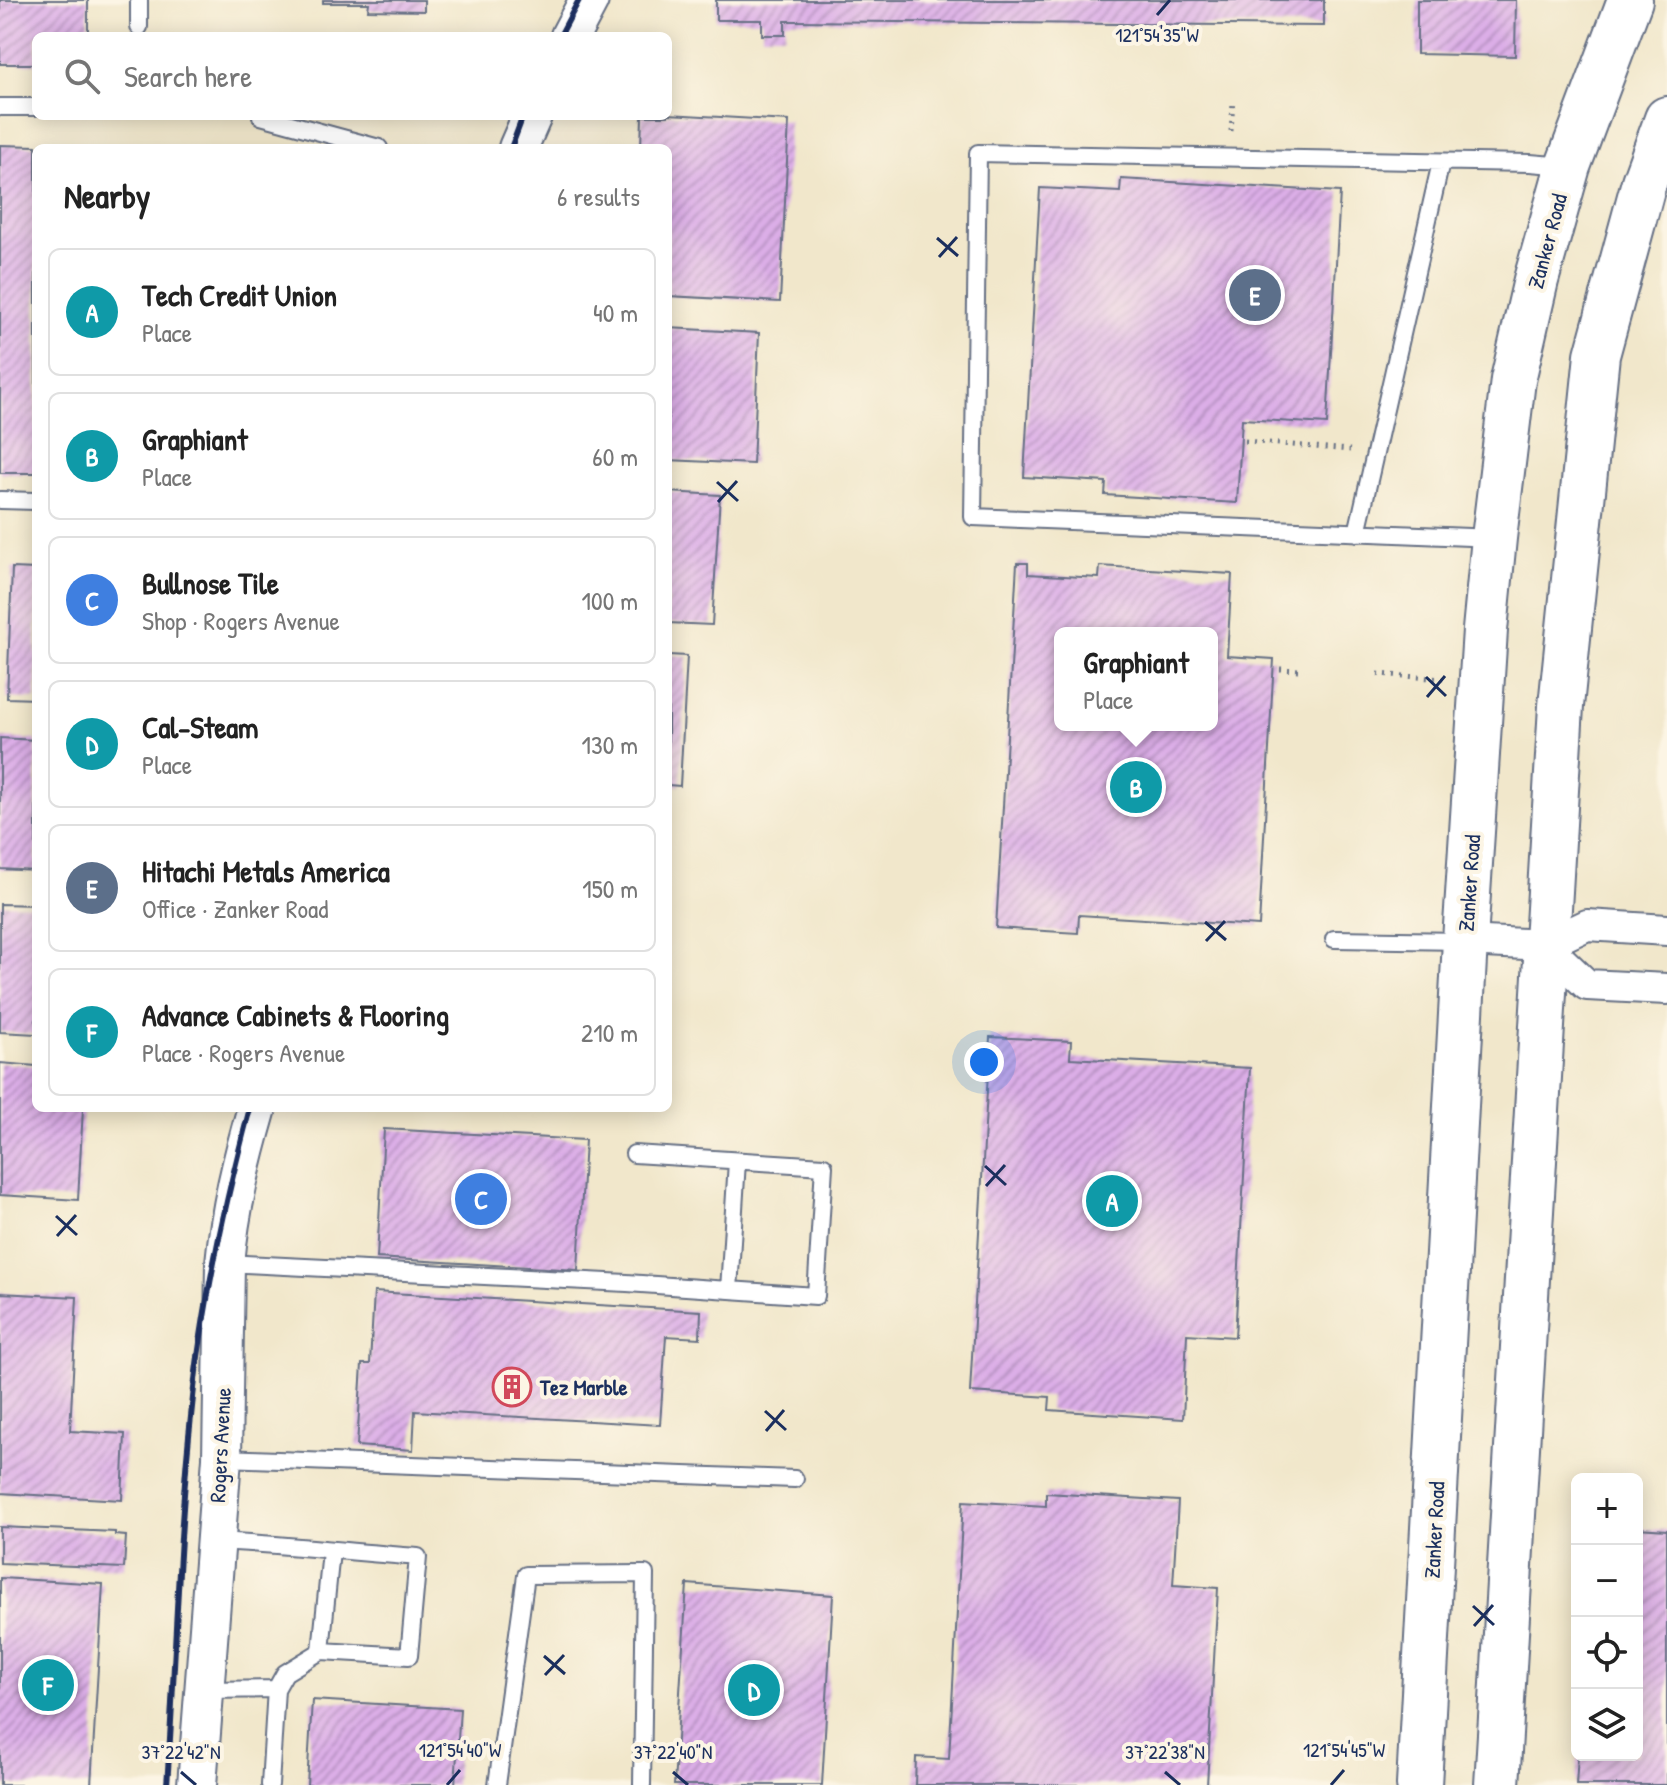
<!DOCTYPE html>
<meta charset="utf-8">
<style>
body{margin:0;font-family:"Patrick Hand",sans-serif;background:#f2f2f2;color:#222}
.controls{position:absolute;right:24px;bottom:24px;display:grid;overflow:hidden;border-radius:12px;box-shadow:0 4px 20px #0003}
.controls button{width:72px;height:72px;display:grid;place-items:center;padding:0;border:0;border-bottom:2px solid #e0e0e0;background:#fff;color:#222;font:40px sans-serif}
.you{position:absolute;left:984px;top:1062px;width:28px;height:28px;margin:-20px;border:6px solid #fff;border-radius:50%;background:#1a73e8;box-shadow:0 0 0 12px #1a73e833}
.badge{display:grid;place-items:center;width:52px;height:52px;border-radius:50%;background:#d1495b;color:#fff;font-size:26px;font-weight:700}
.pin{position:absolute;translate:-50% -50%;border:4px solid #fff;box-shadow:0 2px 8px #0006}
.popup{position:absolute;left:1054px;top:627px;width:164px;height:104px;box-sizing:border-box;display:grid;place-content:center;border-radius:12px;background:#fff;filter:drop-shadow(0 2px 6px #0005);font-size:26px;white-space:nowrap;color:#767676}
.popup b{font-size:30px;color:#222}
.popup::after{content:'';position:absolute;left:50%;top:100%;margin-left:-16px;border:16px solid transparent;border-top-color:#fff}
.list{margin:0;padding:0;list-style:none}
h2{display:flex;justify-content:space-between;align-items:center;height:104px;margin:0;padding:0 32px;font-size:34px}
h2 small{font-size:26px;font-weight:400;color:#767676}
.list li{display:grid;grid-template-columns:52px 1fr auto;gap:24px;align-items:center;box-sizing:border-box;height:128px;margin:0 16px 16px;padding:0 16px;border:2px solid #e0e0e0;border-radius:12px}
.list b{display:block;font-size:30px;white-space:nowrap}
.list p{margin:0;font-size:26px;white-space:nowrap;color:#767676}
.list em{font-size:26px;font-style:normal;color:#767676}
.icon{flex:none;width:44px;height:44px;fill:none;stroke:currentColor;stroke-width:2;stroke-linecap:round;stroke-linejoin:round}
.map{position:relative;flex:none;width:1667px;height:1785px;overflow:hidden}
.search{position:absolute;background:#fff;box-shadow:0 4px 20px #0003;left:32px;top:32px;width:640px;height:88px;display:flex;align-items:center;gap:20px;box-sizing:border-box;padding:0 28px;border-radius:12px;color:#767676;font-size:30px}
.panel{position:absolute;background:#fff;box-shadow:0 4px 20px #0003;left:32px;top:144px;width:640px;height:968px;border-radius:12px}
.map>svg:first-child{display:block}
.building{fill:url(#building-hatch);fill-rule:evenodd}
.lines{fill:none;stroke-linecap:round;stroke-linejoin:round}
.service-casing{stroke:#666f84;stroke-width:20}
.minor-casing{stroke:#666f84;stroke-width:34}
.tertiary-casing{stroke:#666f84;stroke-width:42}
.primary-casing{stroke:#666f84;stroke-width:48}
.path{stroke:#666f84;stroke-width:5;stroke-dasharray:2 6;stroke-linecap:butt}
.service{stroke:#fff;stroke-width:16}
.minor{stroke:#fff;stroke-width:30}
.tertiary{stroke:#fff;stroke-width:38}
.primary{stroke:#fff;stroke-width:44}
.rail{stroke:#1b2f5e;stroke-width:6}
.ticks{fill:none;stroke:#1b2f5e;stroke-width:3}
.labels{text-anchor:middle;stroke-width:8;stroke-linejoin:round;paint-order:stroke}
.street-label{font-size:22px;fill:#1b2f5e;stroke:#fcf5e5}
.poi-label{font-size:22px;font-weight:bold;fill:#1b2f5e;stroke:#fcf5e5;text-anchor:start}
.ticks-label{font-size:20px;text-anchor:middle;fill:#1b2f5e;stroke:#fcf5e5;stroke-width:8;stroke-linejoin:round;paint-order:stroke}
</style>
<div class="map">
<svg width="1667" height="1785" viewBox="0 0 1667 1785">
<defs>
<pattern id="building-hatch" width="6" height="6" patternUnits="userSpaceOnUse" patternTransform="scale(2)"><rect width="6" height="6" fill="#dcaee7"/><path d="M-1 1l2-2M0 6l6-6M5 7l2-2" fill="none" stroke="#b28ebe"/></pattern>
</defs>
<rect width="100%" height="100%" fill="#fcf5e5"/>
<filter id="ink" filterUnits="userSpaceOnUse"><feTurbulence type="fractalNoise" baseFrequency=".0125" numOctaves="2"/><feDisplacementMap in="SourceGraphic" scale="16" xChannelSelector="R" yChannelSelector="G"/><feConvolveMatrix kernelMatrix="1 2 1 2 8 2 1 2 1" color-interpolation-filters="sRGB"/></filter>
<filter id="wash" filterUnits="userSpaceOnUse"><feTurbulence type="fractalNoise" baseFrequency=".006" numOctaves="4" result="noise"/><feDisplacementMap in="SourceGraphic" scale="32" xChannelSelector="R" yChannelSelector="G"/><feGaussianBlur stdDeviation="1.8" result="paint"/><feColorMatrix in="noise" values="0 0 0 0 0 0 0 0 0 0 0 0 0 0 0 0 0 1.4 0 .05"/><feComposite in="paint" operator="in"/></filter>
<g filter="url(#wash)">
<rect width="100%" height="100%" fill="#f1e7cb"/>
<g id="blocks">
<path class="building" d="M0 0H88V36H36V64H0Z
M323 0H424V11L368 10 369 3H323Z
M716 0H1324V26L793 21H785V35H762V20H716Z
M1417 0H1516L1515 56 1417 54Z
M668 114 789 121 780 302 668 296V148H641L642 116H668Z
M0 145 36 146V473H0Z
M1121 179 1340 192 1327 424 1242 419 1237 503 1105 495 1106 482 1024 477 1040 188 1120 192Z
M668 328 759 333 753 464 668 460Z
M668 492 720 495 712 625 668 623Z
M1017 563H1028V574L1099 578 1100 566 1232 574 1227 656 1274 659 1259 926 1079 915 1078 933 996 928ZM1060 633H1212V725H1060Z
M12 568 36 569V699L7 698Z
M668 655 687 656 680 786 668 785Z
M0 738 36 740V871L0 869Z
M0 904 36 905V1034L0 1032Z
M990 1037 1071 1041 1070 1058 1250 1068 1235 1337 1187 1334 1183 1419 1049 1410 1050 1397 970 1392Z
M0 1063 36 1066V1108H83L78 1200 0 1195Z
M384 1129 585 1140 578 1270 377 1258Z
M374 1292 701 1311 700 1338 666 1336 660 1425 415 1411 413 1450 357 1446 362 1364H370Z
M0 1293 77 1297 70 1431 125 1434 122 1500 0 1493Z
M1046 1493 1178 1501 1173 1585 1218 1588 1207 1785H915L916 1757 949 1759 963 1501 1046 1506Z
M0 1527 115 1532V1535L126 1536 124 1568 0 1563Z
M1637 1528 1667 1530V1785H1576L1578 1755H1637Z
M0 1578 103 1584 91 1785H0Z
M687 1584 833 1595 822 1785H674Z
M312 1700 460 1709 455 1785H307Z"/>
</g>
</g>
<g filter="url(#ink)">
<use href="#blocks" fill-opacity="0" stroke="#666f84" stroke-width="2"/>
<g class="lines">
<defs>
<path id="service" d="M139 0V27
M0 107H36
M261 116 379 148
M0 500 36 501
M1357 533 1441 162
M1494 538 973 517 978 153 1530 163 1566 166
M1334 939 1463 941
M225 1263 627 1283 816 1296 824 1166 634 1154
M729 1290 737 1161
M222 1458 795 1479
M216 1541C283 1544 350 1552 418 1557L409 1656 321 1651 285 1673 276 1689
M321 1651 331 1551
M203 1690 276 1689 270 1785
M497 1785 526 1575 645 1574 642 1785"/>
<path id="minor" d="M1465 941 1545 945 1587 925 1667 930
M1545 945 1587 985 1667 989"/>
<path id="tertiary" d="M570 36 589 0
M518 148 532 116
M197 1785 222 1458 225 1263C230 1209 242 1160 257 1108"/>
<path id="primary" d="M1419 1785 1465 941 1485 630 1494 538 1513 380 1536 280 1568 166 1630 0
M1497 1785 1561 706 1597 355 1644 182 1667 119"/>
</defs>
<use href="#service" class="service-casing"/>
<use href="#minor" class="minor-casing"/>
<use href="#tertiary" class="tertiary-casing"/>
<use href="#primary" class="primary-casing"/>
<path class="path" d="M1231 131 1233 102
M1245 441 1350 450
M1280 669 1299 670
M1378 674 1443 679"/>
<use href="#service" class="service"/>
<use href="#minor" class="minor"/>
<use href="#tertiary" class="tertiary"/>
<use href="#primary" class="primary"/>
<path class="rail" d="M560 36 579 0
M511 148 523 116
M167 1785C176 1659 178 1533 192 1407 202 1306 224 1206 250 1108"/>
</g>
</g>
<path class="ticks" d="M1157 15 1170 0M937 238 958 256M939 257 957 237M717 482 738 501M718 502 737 481M1426 677 1446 696M1427 697 1445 676M1205 922 1226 940M1206 941 1225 921M985 1166 1006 1185M986 1186 1005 1165M56 1216 77 1235M57 1236 76 1215M765 1411 786 1430M766 1431 784 1410M1473 1606 1494 1625M1474 1626 1493 1605M544 1656 565 1674M545 1675 564 1655M181 1772 196 1785M673 1772 688 1785M1165 1772 1180 1785M447 1785 460 1770M1331 1785 1344 1770"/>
<defs>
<symbol id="building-ring" viewBox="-11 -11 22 22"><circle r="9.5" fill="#fcf5e5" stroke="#d1495b" stroke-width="1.5"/><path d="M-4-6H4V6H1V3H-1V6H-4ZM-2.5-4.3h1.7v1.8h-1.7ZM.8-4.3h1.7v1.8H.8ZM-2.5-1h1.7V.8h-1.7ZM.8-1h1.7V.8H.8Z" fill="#d1495b"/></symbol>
</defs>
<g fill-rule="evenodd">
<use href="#building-ring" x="490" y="1365" width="44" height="44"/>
</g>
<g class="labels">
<g class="street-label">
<text transform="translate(1547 241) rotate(-75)" y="8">Zanker Road</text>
<text transform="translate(1469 883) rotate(-86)" y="8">Zanker Road</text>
<text transform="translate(220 1445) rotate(-87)" y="8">Rogers Avenue</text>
<text transform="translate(1434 1530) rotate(-87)" y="8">Zanker Road</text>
</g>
<g class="poi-label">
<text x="540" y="1395">Tez Marble</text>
</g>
</g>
<g class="ticks-label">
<text x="1157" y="42">121°54'35"W</text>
<text x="460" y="1757">121°54'40"W</text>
<text x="1344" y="1757">121°54'45"W</text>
<text x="181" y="1759">37°22'42"N</text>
<text x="673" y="1759">37°22'40"N</text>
<text x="1165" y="1759">37°22'38"N</text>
</g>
</svg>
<div class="controls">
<button>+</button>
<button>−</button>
<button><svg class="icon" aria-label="locate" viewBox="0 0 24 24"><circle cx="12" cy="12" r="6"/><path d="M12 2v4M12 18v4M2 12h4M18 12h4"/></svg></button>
<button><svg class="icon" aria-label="layers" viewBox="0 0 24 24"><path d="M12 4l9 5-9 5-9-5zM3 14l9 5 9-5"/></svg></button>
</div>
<div class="you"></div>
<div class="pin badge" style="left:1112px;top:1201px;background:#0f9aa8">A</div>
<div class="pin badge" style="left:1136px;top:787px;background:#0f9aa8">B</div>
<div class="popup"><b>Graphiant</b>Place</div>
<div class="pin badge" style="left:481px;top:1199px;background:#3f7fe0">C</div>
<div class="pin badge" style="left:754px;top:1690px;background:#0f9aa8">D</div>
<div class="pin badge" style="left:1255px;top:295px;background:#5c6f8a">E</div>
<div class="pin badge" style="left:48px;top:1685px;background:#0f9aa8">F</div>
<div class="search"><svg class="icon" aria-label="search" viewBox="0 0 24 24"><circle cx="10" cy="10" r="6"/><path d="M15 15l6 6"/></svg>Search here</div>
<section class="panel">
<h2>Nearby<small>6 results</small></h2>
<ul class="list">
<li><span class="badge" style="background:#0f9aa8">A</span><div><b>Tech Credit Union</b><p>Place</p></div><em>40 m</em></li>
<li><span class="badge" style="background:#0f9aa8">B</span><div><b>Graphiant</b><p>Place</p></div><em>60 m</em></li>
<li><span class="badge" style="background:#3f7fe0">C</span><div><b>Bullnose Tile</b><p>Shop · Rogers Avenue</p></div><em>100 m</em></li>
<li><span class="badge" style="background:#0f9aa8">D</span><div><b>Cal-Steam</b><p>Place</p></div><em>130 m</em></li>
<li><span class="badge" style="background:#5c6f8a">E</span><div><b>Hitachi Metals America</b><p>Office · Zanker Road</p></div><em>150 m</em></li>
<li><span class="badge" style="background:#0f9aa8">F</span><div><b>Advance Cabinets &amp; Flooring</b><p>Place · Rogers Avenue</p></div><em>210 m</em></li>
</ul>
</section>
</div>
